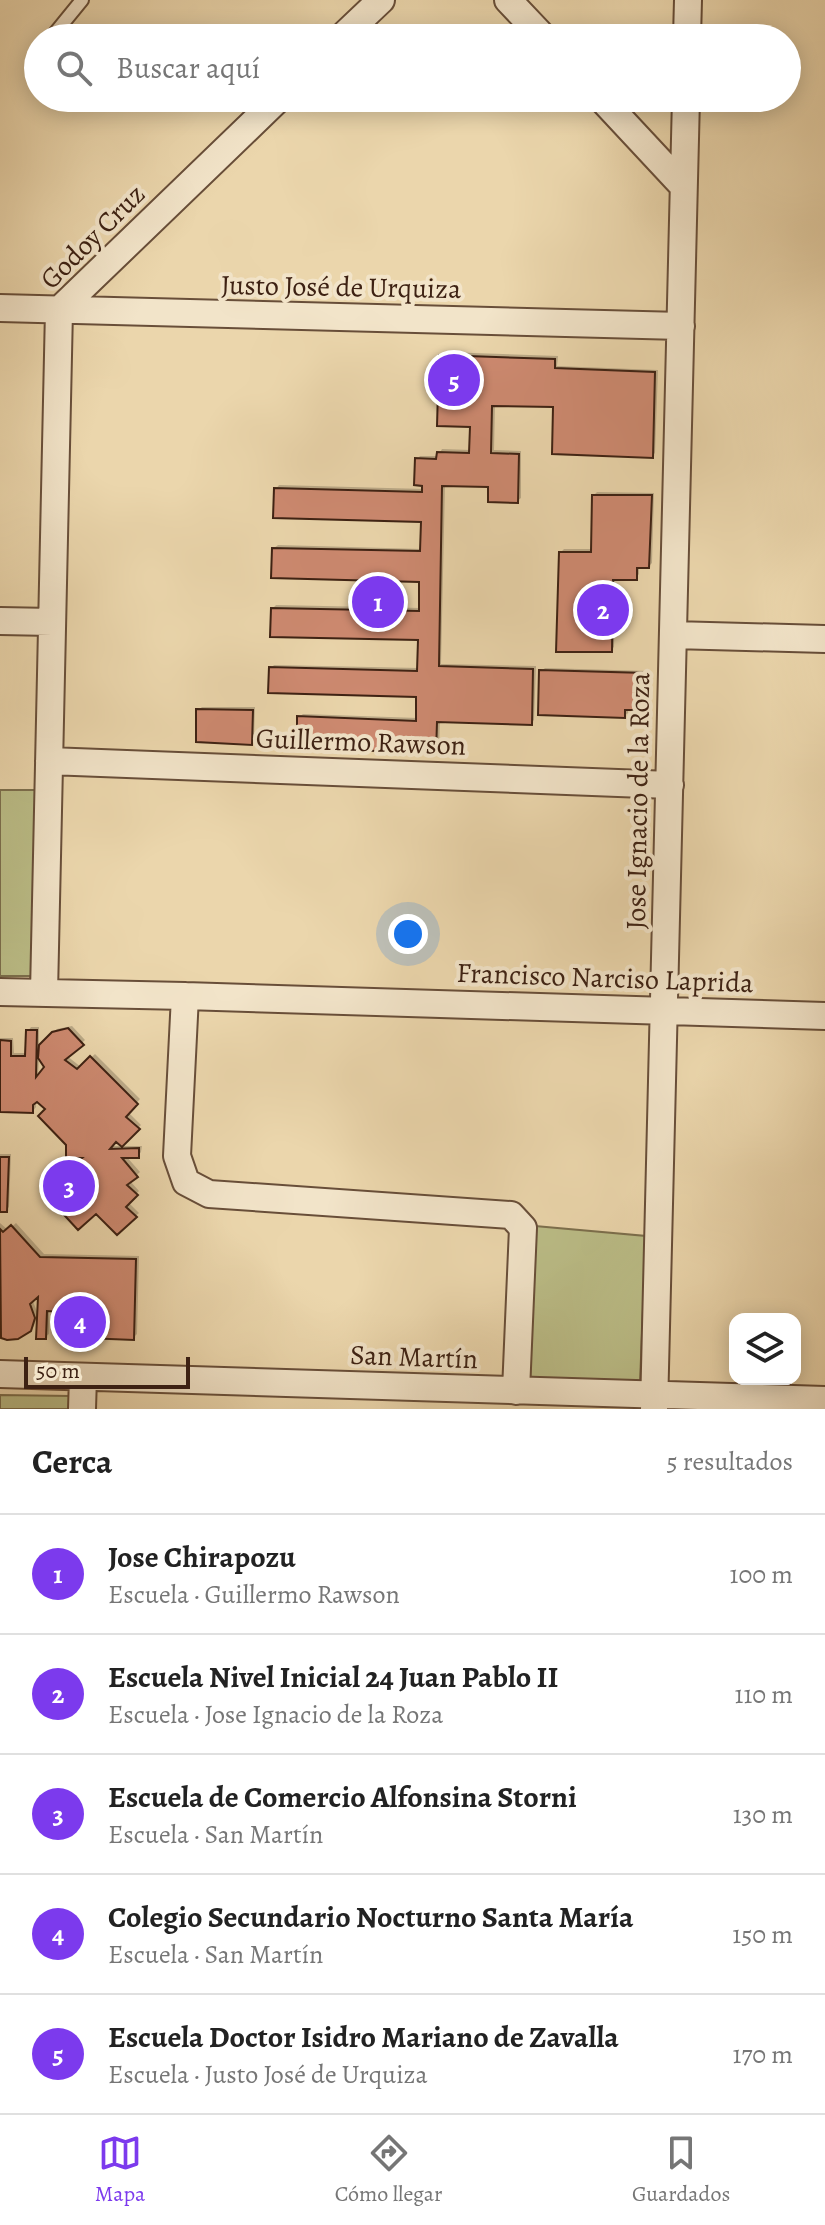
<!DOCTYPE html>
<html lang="es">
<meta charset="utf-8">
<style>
body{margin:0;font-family:Alegreya,serif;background:#f6f6f6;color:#222}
.controls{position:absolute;right:24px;bottom:24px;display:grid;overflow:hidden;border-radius:16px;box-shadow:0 4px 20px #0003}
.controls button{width:72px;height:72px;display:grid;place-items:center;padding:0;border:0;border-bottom:2px solid #e0e0e0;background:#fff;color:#222;font:40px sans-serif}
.scale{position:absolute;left:24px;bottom:20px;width:166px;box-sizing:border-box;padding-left:8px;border:4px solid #3d2113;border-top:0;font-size:22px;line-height:28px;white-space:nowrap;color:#3d2113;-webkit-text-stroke:6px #f2e4c9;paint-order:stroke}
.you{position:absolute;left:408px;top:934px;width:28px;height:28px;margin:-20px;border:6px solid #fff;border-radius:50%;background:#1a73e8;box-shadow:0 0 0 12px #1a73e833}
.badge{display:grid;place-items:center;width:52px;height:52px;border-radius:50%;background:#7c3aed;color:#fff;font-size:26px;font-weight:700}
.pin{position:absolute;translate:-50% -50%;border:4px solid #fff;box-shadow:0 2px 8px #0006}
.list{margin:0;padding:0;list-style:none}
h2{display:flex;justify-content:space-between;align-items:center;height:104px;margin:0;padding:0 32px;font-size:34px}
h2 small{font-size:26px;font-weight:400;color:#767676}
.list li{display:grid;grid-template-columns:52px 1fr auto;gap:24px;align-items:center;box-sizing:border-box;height:120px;padding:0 32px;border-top:2px solid #e0e0e0}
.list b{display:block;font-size:30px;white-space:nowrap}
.list p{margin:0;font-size:26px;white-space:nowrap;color:#767676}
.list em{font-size:26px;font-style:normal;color:#767676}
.icon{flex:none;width:44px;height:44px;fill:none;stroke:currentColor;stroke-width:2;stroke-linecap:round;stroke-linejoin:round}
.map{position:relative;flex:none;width:825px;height:1409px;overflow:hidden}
.search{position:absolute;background:#fff;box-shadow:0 4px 20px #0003;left:24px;right:24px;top:24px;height:88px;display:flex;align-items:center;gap:20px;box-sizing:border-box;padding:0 28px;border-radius:44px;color:#767676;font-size:30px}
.sheet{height:704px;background:#fff}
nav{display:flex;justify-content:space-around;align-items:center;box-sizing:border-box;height:112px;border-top:2px solid #e0e0e0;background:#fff;font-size:22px;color:#767676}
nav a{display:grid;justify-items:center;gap:4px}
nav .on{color:#7c3aed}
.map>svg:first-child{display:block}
.green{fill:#bbbd87;stroke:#7c6f4d;stroke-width:2}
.shadow{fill:#0003;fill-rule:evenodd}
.building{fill:#ce8a71;stroke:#3d2113;stroke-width:2}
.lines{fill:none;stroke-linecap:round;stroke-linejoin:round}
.lane-casing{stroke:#684e39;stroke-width:16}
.street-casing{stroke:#684e39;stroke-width:30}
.lane{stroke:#f2e4c9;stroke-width:12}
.street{stroke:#f2e4c9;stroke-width:26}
.labels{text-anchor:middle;stroke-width:8;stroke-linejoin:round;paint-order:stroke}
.street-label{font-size:28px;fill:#3d2113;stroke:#f2e4c9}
</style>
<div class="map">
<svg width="825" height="1409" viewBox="0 0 825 1409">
<rect width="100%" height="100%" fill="#ebd6ac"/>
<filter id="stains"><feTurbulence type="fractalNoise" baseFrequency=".0025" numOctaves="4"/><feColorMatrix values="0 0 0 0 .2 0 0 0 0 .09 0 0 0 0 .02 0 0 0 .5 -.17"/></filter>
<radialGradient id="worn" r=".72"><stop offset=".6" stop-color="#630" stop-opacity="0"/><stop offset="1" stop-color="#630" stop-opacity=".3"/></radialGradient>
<path class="green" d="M0 790H36L35 976H0Z
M535 1226 646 1236 640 1382 530 1381Z
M0 1395 70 1396 69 1409H0Z"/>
<path class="shadow" d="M444 352 558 356 557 366 658 370 655 453 652 456 555 405 495 404 494 450 521 451V498L517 501 490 485 445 484 441 664 536 666 534 720 531 723 440 720 439 749 436 752 299 717 303 714 418 718V695L271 668 274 665 419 668 420 638 273 608 276 605 421 608V580L274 548 278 545 422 549 423 520 276 489 279 485 424 489 417 459 420 456H438L442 449 471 450 472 425 441 356Z
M597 492 654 493 652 563 649 566H639V574L636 578H615L614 647 611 650 561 552 564 549H593L594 495Z
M545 668 649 671 648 705 644 708H628V713L624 716 541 671Z
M202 707H255L254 739 251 743 198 710Z
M72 1026 85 1040 67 1056 81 1067 95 1054 140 1099 128 1112 141 1125 122 1144 116 1140 110 1146H142L141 1152 138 1156H126L140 1172 130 1181 139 1191 128 1202 139 1213 117 1232 96 1211 57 1204 78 1183 89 1193 96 1186 87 1156 68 1144 48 1109 35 1098 36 1107 33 1111 0 1110V1038H13L14 1053H27L28 1031 31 1027H39V1048L57 1029ZM39 1055 46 1068 38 1077Z
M0 1154H11L9 1207 6 1210H0Z
M0 1223 8 1230 16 1223 44 1254 139 1256 137 1334 133 1338 63 1310H49V1334L45 1337 40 1292 32 1299 38 1314 34 1326 30 1330 2 1336 0 1334Z"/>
<path class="building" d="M439 355 555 359V368L655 372 653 458 552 454 553 407 492 406 491 453 519 454 518 503 488 502V487L442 486 439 666 533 669 532 725 437 722 436 754 297 747V716L416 721V697L268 693 269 667 417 671 418 640 270 637 271 608 419 611V582L271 578 272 548 420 551 421 522 273 518 274 488 422 492V486L414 485 415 458 436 459 437 452 469 453 470 427 437 426Z
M592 495H652L649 568H637V580H613L612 652H556L559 552H591Z
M539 670 646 673 645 710H625V718L538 715Z
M196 709 253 710 252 745 196 742Z
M68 1028 84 1045 65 1060 77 1069 90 1056 138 1104 126 1117 140 1129 122 1147 116 1142 110 1149 139 1148V1158H122L138 1177 127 1185 138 1195 126 1207 137 1217 117 1235 96 1214 78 1230 54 1204 74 1184 84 1195 94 1187 72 1166 82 1158H66V1145L38 1116 45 1109 37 1102 33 1105V1113L0 1112V1040L11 1041V1056H25L26 1030H37L36 1077 44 1067 38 1058 39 1045 52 1032Z
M0 1157H9L7 1212H0Z
M11 1225 40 1257 136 1259 134 1340 60 1337 61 1312 47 1311 46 1339H36L38 1297 30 1304 35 1318 31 1331 18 1339 7 1340 1 1338 0 1229 3 1232Z"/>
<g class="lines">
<defs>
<path id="lane" d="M51 38 82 0"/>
<path id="street" d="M508 0 544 38
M341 38 381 0
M687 38 688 0
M601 98 683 186
M0 308 681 326
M0 621 52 622
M673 635 825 639
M49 761 670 785
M0 992 185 996 825 1016
M44 993 59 310 279 98
M185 996 177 1156 186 1182 209 1194 511 1215 523 1228 516 1391
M0 1374 825 1400
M82 1409 83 1377
M654 1409 686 98"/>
</defs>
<use href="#lane" class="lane-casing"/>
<use href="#street" class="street-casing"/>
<use href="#lane" class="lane"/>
<use href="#street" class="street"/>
</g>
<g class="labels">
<g class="street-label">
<text transform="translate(92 236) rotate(-45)" y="10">Godoy Cruz</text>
<text transform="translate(341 286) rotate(1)" y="10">Justo José de Urquiza</text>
<text transform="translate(361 741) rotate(2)" y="10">Guillermo Rawson</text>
<text transform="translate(637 801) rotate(-89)" y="10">Jose Ignacio de la Roza</text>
<text transform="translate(605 977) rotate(2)" y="10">Francisco Narciso Laprida</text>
<text transform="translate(414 1356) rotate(2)" y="10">San Martín</text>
</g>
</g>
<rect width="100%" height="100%" filter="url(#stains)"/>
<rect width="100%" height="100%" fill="url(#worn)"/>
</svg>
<div class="controls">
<button><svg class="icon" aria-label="layers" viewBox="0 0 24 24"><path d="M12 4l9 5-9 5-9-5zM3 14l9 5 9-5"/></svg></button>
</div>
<div class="scale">50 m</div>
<div class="you"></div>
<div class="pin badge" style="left:378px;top:602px">1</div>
<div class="pin badge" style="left:603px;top:610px">2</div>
<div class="pin badge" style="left:69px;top:1186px">3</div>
<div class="pin badge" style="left:80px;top:1322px">4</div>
<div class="pin badge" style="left:454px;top:380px">5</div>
<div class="search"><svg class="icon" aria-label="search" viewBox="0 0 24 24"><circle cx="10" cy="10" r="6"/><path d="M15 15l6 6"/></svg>Buscar aquí</div>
</div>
<section class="sheet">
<h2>Cerca<small>5 resultados</small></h2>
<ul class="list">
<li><span class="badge">1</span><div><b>Jose Chirapozu</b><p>Escuela · Guillermo Rawson</p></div><em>100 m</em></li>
<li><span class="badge">2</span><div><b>Escuela Nivel Inicial 24 Juan Pablo II</b><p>Escuela · Jose Ignacio de la Roza</p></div><em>110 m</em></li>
<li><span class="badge">3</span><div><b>Escuela de Comercio Alfonsina Storni</b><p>Escuela · San Martín</p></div><em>130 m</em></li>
<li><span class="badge">4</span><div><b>Colegio Secundario Nocturno Santa María</b><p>Escuela · San Martín</p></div><em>150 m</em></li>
<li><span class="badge">5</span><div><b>Escuela Doctor Isidro Mariano de Zavalla</b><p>Escuela · Justo José de Urquiza</p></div><em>170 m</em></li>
</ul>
</section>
<nav>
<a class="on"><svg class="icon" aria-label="map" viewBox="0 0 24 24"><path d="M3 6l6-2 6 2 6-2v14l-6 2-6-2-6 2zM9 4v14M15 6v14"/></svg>Mapa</a>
<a><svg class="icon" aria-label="directions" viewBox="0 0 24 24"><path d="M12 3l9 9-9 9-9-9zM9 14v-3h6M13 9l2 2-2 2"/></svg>Cómo llegar</a>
<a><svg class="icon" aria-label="saved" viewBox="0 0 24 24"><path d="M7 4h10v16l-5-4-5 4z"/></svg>Guardados</a>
</nav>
